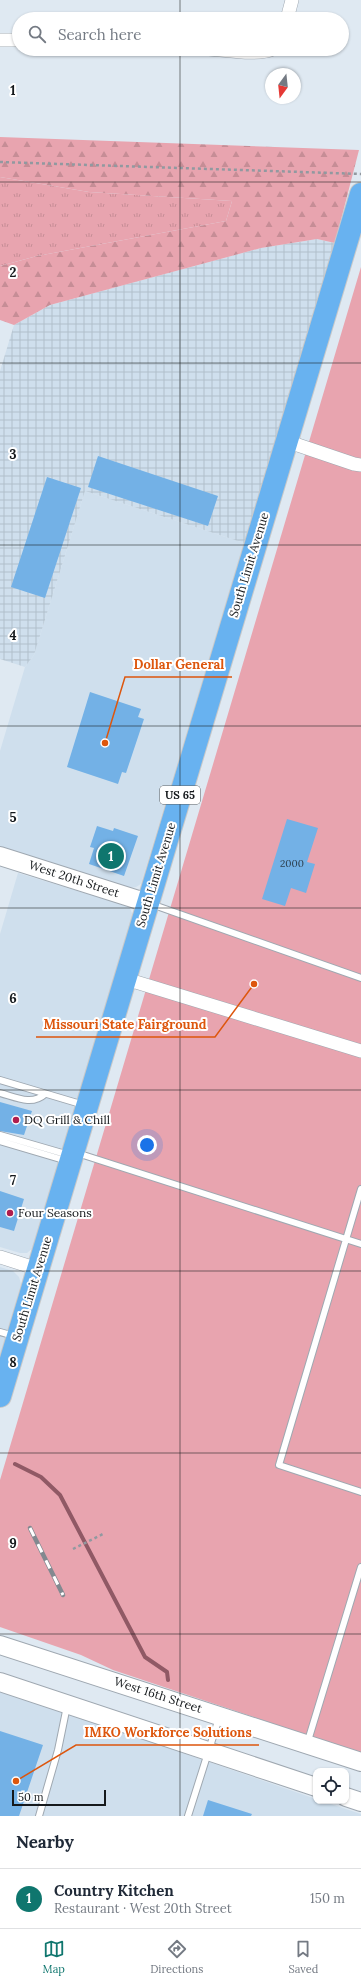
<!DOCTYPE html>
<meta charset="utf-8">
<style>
body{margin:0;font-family:Lora,serif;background:#f2f2f3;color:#1f2937}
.controls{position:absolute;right:12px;bottom:12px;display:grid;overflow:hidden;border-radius:8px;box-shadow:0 1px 3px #0004}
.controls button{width:36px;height:36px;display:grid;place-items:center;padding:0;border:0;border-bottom:1px solid #e0e1e3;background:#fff;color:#1f2937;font:20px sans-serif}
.compass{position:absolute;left:265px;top:68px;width:36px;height:36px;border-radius:50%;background:#fff;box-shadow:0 1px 3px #0004;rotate:195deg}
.scale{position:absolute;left:12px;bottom:10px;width:94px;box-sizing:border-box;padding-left:4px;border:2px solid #15191c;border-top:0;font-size:11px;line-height:14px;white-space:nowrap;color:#15191c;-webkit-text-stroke:3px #fff;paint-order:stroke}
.you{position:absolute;left:147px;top:1145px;width:14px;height:14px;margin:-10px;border:3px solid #fff;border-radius:50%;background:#1a73e8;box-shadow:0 0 0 6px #1a73e833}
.badge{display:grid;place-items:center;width:26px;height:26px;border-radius:50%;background:#0f766e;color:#fff;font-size:13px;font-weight:700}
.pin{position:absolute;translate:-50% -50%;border:2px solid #fff;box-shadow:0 1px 4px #0006}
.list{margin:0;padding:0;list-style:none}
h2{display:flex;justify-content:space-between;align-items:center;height:52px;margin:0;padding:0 16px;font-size:17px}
h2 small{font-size:13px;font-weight:400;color:#747a83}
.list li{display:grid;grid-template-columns:26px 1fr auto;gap:12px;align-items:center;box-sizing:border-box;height:60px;padding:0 16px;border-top:1px solid #e0e1e3}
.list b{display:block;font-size:15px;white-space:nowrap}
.list p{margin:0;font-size:13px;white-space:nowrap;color:#747a83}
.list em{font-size:13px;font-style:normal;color:#747a83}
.icon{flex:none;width:22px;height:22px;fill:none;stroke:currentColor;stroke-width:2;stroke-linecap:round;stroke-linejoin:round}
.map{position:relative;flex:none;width:361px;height:1816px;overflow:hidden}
.search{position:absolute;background:#fff;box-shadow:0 1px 3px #0004;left:12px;right:12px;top:12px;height:44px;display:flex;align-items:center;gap:10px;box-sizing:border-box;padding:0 14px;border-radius:22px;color:#747a83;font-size:15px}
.sheet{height:112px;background:#fff}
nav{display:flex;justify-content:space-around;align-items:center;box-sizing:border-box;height:56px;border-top:1px solid #e0e1e3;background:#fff;font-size:11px;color:#747a83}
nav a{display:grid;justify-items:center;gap:2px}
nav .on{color:#0f766e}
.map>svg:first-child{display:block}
.built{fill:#cfdfed}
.industrial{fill:url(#industrial-grid)}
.grass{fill:url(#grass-tufts)}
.forest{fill:url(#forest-firs)}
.park{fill:#e8a4af}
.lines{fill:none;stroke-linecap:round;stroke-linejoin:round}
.stream{stroke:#905965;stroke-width:4}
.building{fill:#73b1e6}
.lane-casing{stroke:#9fa8b1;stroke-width:8}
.street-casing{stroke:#9fa8b1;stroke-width:14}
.secondary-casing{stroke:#9fa8b1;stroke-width:20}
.highway-casing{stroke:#c7c8c9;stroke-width:24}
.path{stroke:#9199a0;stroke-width:2.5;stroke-dasharray:3 3;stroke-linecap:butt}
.lane{stroke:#fff;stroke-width:6}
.street{stroke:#fff;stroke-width:13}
.secondary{stroke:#fff;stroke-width:18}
.highway{stroke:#68b2f0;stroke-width:22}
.rail-casing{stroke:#828990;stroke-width:4.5}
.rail{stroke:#fff;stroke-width:3;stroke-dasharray:9;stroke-linecap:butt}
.grid{fill:none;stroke:#15191c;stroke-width:1;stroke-opacity:0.55}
.poi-dot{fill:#af1d4e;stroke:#fff;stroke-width:1.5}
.labels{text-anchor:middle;stroke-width:4;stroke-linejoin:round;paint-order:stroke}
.number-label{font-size:10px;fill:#2c3f4e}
.shield{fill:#fff;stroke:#5b5e60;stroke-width:1}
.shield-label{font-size:11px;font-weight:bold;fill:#15191c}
.street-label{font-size:12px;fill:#15191c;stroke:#fff}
.poi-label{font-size:12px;fill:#15191c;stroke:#fff;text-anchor:start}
.grid-label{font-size:13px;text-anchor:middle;font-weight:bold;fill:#15191c;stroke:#fff;stroke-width:4;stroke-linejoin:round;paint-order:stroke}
.leader{fill:none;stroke:#dd560d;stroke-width:1.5}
.callout-dot{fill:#dd560d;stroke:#fff;stroke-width:1.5}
.callout-label{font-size:13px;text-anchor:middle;font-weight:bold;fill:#dd560d;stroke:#fff;stroke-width:4;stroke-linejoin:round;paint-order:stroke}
</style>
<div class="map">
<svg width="361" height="1816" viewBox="0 0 361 1816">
<defs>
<pattern id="industrial-grid" width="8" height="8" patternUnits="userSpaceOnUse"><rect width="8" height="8" fill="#cfdfed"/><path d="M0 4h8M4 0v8" fill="none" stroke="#b1bfcb"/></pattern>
<pattern id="grass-tufts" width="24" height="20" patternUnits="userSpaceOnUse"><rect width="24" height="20" fill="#e8a4af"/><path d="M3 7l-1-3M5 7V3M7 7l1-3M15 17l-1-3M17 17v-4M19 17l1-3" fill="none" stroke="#c68d96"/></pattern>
<pattern id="forest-firs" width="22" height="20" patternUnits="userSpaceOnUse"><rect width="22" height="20" fill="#e8a4af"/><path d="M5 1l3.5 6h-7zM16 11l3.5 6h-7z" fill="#c68d96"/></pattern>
</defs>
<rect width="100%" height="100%" fill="#dfe9f2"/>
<path class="built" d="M85 491 244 543 141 884 136 887 129 888 0 848V751L25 667 34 655Z
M18 873 121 904 130 908 133 916 33 1248 27 1253H20L0 1247V934Z
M0 1267 13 1271 19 1277 21 1284 0 1355Z
M0 1690 316 1799V1801H322L361 1814V1816H0Z"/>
<path class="industrial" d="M317 239 335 243 244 543 85 491 34 655 25 667 0 659V371L14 325 50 305 261 248Z"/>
<path class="grass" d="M0 177 89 192 232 201 226 221 37 256 0 266Z"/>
<path class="forest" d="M0 137 359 150 335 243 317 239 261 248 50 305 14 325 0 320V266L37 256 226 221 232 201 89 192 0 177Z"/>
<path class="park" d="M361 267V1753L113 1670 81 1655 0 1627V1480Z"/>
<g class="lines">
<path class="stream" d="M15 1464 41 1477 60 1495 145 1657 167 1672 168 1680"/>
</g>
<path class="building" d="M98 456 218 496 208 526 88 487Z
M47 477 81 488 45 598 11 587Z
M90 692 141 709 138 717 144 719 126 773 122 772 118 784 67 767Z
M287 819 318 828 307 862 315 864 306 893 291 888 285 906 262 899Z
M97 826 113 831 114 828 138 836 124 876 89 864 94 848 90 847Z
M0 1102 32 1111 24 1135 0 1131Z
M0 1191 24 1199 14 1231 0 1227Z
M0 1731 43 1745 19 1816H0Z
M208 1800 252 1814 251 1816H203Z"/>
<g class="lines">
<defs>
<path id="lane" d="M151 904 361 978
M0 1080 84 1105
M0 1093C15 1097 32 1106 45 1094
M0 1135 69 1155
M0 1141 67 1161
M77 1153 361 1244
M361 1189 279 1465 361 1492
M0 1332 14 1336
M307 1744 361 1567
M39 1816 58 1750 67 1706
M188 1816 219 1718"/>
<path id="street" d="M287 19 292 0
M0 40H19
M209 49C226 50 258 56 273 49
M286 441 354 464 361 465
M126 979 361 1051
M0 1257 38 1269"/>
<path id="secondary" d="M0 856 148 903
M0 1645 361 1762
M0 1682 316 1787
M346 1797 361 1802"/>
<path id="highway" d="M0 1396 361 194"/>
</defs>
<use href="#lane" class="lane-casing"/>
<use href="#street" class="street-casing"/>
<use href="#secondary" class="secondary-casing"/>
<use href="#highway" class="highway-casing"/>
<path class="path" d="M0 162 361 174
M73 1549 103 1534"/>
<use href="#lane" class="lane"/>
<use href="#street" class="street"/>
<use href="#secondary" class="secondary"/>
<use href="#highway" class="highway"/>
<defs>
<path id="rail" d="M30 1528 63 1595"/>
</defs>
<use href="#rail" class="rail-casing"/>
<use href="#rail" class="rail"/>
</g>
<path class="grid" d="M180 0V19M180 49V1816M0 182H361M0 363H361M0 545H361M0 726H361M0 908H361M0 1090H361M0 1271H361M0 1453H361M0 1634H361"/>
<g class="poi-dot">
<circle cx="16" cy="1120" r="4"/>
<circle cx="10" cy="1213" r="4"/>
</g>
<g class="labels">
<g class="number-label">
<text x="292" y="867">2000</text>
</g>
<rect class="shield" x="160" y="786" width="40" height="18" rx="3"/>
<g class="shield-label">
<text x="180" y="799">US 65</text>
</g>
<g class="street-label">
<text transform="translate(249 565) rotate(-73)" y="4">South Limit Avenue</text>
<text transform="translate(156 875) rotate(-73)" y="4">South Limit Avenue</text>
<text transform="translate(74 879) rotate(18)" y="4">West 20th Street</text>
<text transform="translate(32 1289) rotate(-73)" y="4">South Limit Avenue</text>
<text transform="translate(158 1695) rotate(18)" y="4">West 16th Street</text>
</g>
<g class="poi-label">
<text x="24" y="1124">DQ Grill &amp; Chill</text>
<text x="18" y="1217">Four Seasons</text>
</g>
</g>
<g class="grid-label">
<text x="13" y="95">1</text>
<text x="13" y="277">2</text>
<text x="13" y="459">3</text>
<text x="13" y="640">4</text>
<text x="13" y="822">5</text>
<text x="13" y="1003">6</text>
<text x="13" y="1185">7</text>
<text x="13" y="1367">8</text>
<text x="13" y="1548">9</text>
</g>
<path class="leader" d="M105 743L125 677H232M254 984L215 1037H36M16 1781L76 1745H259"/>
<g class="callout-dot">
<circle cx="105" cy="743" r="4"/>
<circle cx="254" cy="984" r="4"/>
<circle cx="16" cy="1781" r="4"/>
</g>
<g class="callout-label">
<text x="179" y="669">Dollar General</text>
<text x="125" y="1029">Missouri State Fairground</text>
<text x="168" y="1737">IMKO Workforce Solutions</text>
</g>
</svg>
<div class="controls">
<button><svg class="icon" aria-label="locate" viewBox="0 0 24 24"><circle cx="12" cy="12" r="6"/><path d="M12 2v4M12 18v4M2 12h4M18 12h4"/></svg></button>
</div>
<svg class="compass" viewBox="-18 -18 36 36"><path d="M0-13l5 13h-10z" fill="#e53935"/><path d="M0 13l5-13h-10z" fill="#747a83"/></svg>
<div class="scale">50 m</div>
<div class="you"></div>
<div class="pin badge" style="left:111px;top:856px">1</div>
<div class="search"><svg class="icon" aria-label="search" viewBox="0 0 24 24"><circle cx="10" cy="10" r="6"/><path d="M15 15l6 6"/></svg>Search here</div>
</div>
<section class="sheet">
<h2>Nearby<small></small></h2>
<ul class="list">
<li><span class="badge">1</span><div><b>Country Kitchen</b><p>Restaurant · West 20th Street</p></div><em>150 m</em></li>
</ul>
</section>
<nav>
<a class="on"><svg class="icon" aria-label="map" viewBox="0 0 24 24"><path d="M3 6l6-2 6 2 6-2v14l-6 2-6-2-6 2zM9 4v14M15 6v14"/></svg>Map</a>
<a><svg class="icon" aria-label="directions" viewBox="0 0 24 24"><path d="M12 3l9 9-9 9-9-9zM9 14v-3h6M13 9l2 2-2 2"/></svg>Directions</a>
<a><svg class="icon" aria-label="saved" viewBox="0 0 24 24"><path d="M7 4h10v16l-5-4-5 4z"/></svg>Saved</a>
</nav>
